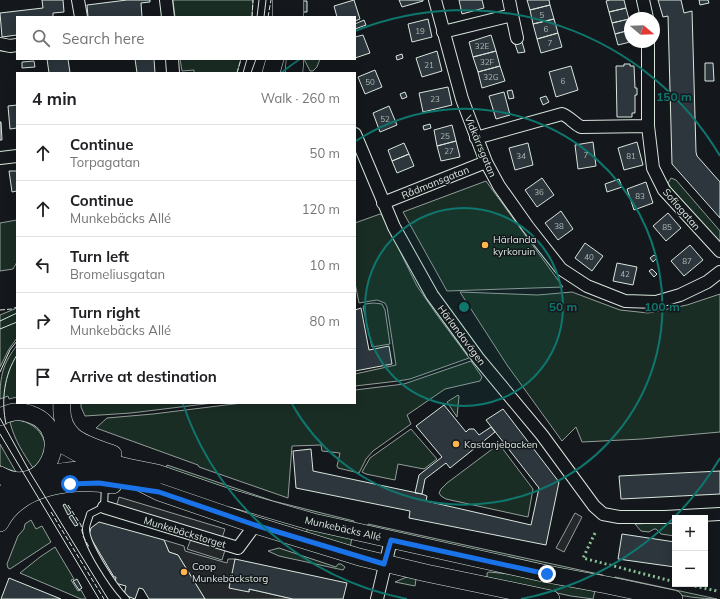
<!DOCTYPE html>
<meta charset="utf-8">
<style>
body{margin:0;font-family:Mulish,sans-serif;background:#f2f2f2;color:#202124}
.controls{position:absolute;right:12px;bottom:12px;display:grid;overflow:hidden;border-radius:0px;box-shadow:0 2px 10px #0003}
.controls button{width:36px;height:36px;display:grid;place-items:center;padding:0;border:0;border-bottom:1px solid #e0e0e0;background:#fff;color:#202124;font:20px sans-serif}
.compass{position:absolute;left:624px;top:12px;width:36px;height:36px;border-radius:50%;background:#fff;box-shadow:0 2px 10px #0003;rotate:109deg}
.stop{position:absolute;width:12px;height:12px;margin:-9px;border:3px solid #1a73e8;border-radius:50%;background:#fff}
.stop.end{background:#1a73e8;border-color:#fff;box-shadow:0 1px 4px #0008}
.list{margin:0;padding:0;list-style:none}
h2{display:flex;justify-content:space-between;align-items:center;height:52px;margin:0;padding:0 16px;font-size:17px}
h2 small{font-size:13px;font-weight:400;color:#757577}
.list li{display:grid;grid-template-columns:26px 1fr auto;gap:12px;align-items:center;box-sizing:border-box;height:56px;padding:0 16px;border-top:1px solid #e0e0e0}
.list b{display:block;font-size:15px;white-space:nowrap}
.list p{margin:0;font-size:13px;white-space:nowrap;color:#757577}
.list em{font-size:13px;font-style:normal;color:#757577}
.icon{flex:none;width:22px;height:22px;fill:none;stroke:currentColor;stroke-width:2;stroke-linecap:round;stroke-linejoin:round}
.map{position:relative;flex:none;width:720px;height:599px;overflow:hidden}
.search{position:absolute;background:#fff;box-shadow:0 2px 10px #0003;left:16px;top:16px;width:340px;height:44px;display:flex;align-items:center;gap:10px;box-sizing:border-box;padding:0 14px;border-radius:0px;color:#757577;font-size:15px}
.panel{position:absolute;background:#fff;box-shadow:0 2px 10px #0003;left:16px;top:72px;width:340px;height:332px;border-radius:0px}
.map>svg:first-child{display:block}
.green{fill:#1a2d24;stroke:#939e99}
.parking{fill:#24282b;stroke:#939e99}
.building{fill:#2c363c;stroke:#d8e6dc}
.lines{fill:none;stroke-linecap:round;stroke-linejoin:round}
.lane-casing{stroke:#d8e6dc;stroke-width:8}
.street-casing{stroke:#d8e6dc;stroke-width:14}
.secondary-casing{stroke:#d8e6dc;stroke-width:18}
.lane{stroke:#14181c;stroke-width:6}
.street{stroke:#14181c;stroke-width:12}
.secondary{stroke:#14181c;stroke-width:17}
.tram{stroke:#d8e6dc;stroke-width:1}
.hedge{stroke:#8ac095;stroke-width:3;stroke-dasharray:2 3;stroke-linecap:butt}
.fence{stroke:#d8e6dc;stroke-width:1;stroke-dasharray:5 2;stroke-linecap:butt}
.route{stroke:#1a73e8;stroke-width:5}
.ring{fill:none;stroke:#0f766e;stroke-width:2}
.poi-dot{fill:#ffb74d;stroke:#14181c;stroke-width:1.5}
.labels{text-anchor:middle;stroke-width:3;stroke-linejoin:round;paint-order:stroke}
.number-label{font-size:8px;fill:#adbab4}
.street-label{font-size:10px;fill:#d8e6dc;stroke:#14181c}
.poi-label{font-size:10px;fill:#d8e6dc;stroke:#14181c;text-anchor:start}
.centre{fill:#0f766e;stroke:#14181c;stroke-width:2}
.ring-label{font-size:12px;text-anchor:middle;font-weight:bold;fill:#0f766e;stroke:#14181c;stroke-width:3;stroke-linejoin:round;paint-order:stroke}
</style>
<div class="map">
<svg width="720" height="599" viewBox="0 0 720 599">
<rect width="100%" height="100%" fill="#14181c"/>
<path class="green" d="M173 0H253L252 16V17H175Z
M180 59H241L237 73H194V70L182 71Z
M304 59H320L317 67 313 71H310Z
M671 178 676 180 720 231V244L670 187 668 183Z
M486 181 563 287 447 291 403 212Z
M380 214 382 215 417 286 437 315 469 358 410 379 398 381 355 386V374L396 365 387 307 385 303 377 300 359 303 355 283V223Z
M17 220V262L13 269 0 271V223Z
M460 292 538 295 572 292 620 310 648 313 687 305 720 294V432L642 439 582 442 576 427 562 441 507 365Z
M374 303 382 304 385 310 390 344 372 347 363 307 365 304Z
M17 308V338L9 349 0 367V315Z
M17 345V397L9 399 8 396 0 399C0 375 3 364 17 345Z
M471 361 482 377 480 381 445 389 407 415 411 424 373 451 366 459 359 473 338 468 337 466 340 453 322 451 321 445 292 446 288 498 199 467 198 465 96 428 107 418 153 414 242 403H355V390L404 384Z
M458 395 459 396 457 417 447 402Z
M81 403H213L131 413 85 416 81 407Z
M16 420C42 422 57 451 33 468 23 453 14 439 10 422Z
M411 429 437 459 424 469 398 464 395 480 366 474 362 472 370 458Z
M0 444 16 472 2 467 0 465Z
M499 444 533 489 528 517 446 499 441 496 439 493 441 489 447 483Z
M167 465 273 501 354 521V524L298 511 166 469Z
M31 520 36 529 42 526 51 542 10 569 8 568 7 564 18 536 24 529 25 524Z
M675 522V536L661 534 656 529H654L649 532 641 531 635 524Z
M368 524 603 575V578L367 527Z
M308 528 352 538 350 547 306 533Z
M55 547 74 579 71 580 78 591 81 590 86 599H81L20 573 40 557Z
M279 548 336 567 338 564H341L345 567 343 570 279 556 268 551Z
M489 572 509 574 595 591 593 599 571 596 487 578V573Z
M409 576 416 579 415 586 395 582Z
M615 577 717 599C685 599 646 588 615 579Z"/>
<path class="parking" d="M119 497 225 529 222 538 116 507Z
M575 513 582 517 564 552 556 548Z
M191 539 225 550 222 560 187 549Z
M164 540 184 546 185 551 227 563 228 559H235L249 592V589L293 599H205L178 555 169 552Z"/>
<path class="building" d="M42 0H63L64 12 53 13V17H17V35L2 37 0 13 43 8Z
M127 0H150V2L141 3 142 17H88L87 5Z
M354 0 360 19 355 21V17H337L334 6Z
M399 0H423V1L402 7Z
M459 0H482L484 8 462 14Z
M527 0H549L550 5 530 10Z
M610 0H624L626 8 609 12 606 1Z
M658 0H681L684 13 692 11 696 152 697 156 720 182V218L672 164 668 16 663 17Z
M699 0H708L709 3 700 5Z
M303 1H307V12H303Z
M550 5 554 19 533 24 530 10Z
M626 8 629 19 612 23 609 12Z
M428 19 432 37 412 42 408 24Z
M554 19 558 33 537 39 533 24Z
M629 19 630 30 615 34 612 23Z
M364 20 366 25 355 29V24Z
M630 30V42L618 45 615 34Z
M558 33 562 47 541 53 537 39Z
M363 35 370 53 355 58V37Z
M491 35 496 51 473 57 469 42Z
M522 42 525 52 518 53 515 44Z
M437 51 442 71 422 77 416 58Z
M496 51 500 66 478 72 473 57Z
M402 54 403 58 397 60 396 56Z
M47 59H68L70 73H49Z
M135 59H154L155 73H137Z
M34 61 35 67 22 68V62Z
M705 63H713L714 81H705Z
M624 64H630V66H634L635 88H637V95H635V113H632V117H617L616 66H624Z
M500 66 505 81 482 88 478 72Z
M571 66 578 90 556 97 549 72Z
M375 70 382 87 365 94 358 77Z
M448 87 452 105 423 112 419 93Z
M512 90 514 98 509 99 507 91Z
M405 92 407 97 402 99 400 94Z
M504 92 510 115 496 119 489 96Z
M546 96 549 102 543 105 540 98Z
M17 105V128L10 129 8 106Z
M389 106 397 125 380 132 373 113Z
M0 122H1L2 140H0Z
M430 124 431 128 424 130 423 126Z
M452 125 456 141 437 146 434 130Z
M456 141 460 157 441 161 437 146Z
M593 142 596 166 578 169 575 145Z
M637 142 643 165 624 170 618 148Z
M404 143 409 154 392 161 388 150Z
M528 143 533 165 515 170 509 148Z
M409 154 414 166 397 173 392 161Z
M9 171H17V191L12 192Z
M542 178 554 195 537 207 525 190Z
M619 179 622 187 607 192 605 184Z
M646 182 653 203 634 210 627 189Z
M561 211 573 229 558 240 545 223Z
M668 213 681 228 666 241 653 226Z
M585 243 603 256 592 271 575 258Z
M690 245 703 260 684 276 671 261Z
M654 255 657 258 653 262 650 258Z
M617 263 637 267 633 285 613 281Z
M652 269 657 274 654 277 649 271Z
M361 308 369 350 389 346 392 364 355 371V310Z
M444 405 466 432 469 429H474L479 435 491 427 495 432 450 468 446 463 425 479 422 494 415 493 419 475 442 457 416 426Z
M503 409 559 482 546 545 409 518 410 511 296 488 293 451 311 449 313 471 422 494 427 496 426 501 531 525 539 488 486 420Z
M720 471V494L621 499 619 476Z
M65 504 71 513 68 515 63 505Z
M72 515 78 525 75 526 69 517Z
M99 522 164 540 169 552 178 555 205 599H149L143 589 139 588 135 599 124 595 126 586 115 583 116 577H114L89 535 91 528Z
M622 534 675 542V567L618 559Z
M235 559 347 583 343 599H293L249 589V592L229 588Z
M9 578 61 599H1Z
M77 579 82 588 79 590 73 581Z"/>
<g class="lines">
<defs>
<path id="lane" d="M105 485 104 507 90 514C89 519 86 524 86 529 86 545 114 587 126 599"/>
<path id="street" d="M78 0 81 17
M166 0 168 17
M435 0 462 99 486 162 499 186 528 227 561 269 587 286 625 301 656 302 680 295 707 282 720 272
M509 0 512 15
M643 0 647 18
M443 32 512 15 517 38
M648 42V126L653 168 664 190 720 251
M0 44 10 46 17 45
M172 59 173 73
M355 134 394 227 432 295 478 358 542 435 594 506 603 514 619 517H665L720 514
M476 138 562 114C570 117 573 123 581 127L648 126
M0 158 17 156
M383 203 486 162
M104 507 238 548 255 525
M377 599 391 540"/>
<path id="secondary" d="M281 0V17
M295 17V0
M271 73 275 59
M294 73 295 59
M62 403C59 439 85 444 113 454
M0 417C9 412 20 410 30 414 77 430 45 501 0 475
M52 436 65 446 83 456 127 467 157 473 227 497 313 522 547 574 607 585 674 599
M38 476 67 471 80 470 115 475 139 482 159 492 255 525 359 557 426 573 551 599
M0 500 6 492 20 481
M0 523C20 484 75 479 113 485"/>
</defs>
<use href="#lane" class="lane-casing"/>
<use href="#street" class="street-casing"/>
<use href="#secondary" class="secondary-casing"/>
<use href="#lane" class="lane"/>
<use href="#street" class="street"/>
<use href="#secondary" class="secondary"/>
<path class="tram" d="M257 17 259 0
M264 17 266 0
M243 73 247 59
M251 73 256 59
M0 321 17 313
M0 329 17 322
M0 372 10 350 17 341
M0 418 31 474 108 599
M6 424C1 401 4 375 17 355
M0 434 99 599"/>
<path class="hedge" d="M595 533 583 558 675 582
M685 584 717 591"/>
<path class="fence" d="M252 17 253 0
M268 17 271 0
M237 73 241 59
M0 310 12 309 17 307
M68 505 81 525 83 536 89 547
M51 512 104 599"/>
</g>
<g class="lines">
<path class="route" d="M70 484 99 483 159 492 255 525 384 564 391 540 547 574"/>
</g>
<circle cx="464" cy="307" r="99" fill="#0f766e" fill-opacity=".12"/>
<g class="ring">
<circle cx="464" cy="307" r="99"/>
<path d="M356 141A198 198 0 1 1 292 404"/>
<path d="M720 458A297 297 0 0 1 521 599M407 599A297 297 0 0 1 183 404M281 73A297 297 0 0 1 300 59M355 31A297 297 0 0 1 720 156"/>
</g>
<g class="poi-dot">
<circle cx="485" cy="245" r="4"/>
<circle cx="456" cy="444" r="4"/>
<circle cx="184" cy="572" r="4"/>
</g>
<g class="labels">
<g class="number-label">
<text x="542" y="18">5</text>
<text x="546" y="32">6</text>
<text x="420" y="34">19</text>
<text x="550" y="46">7</text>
<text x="482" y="49">32E</text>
<text x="487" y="65">32F</text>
<text x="429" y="68">21</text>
<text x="491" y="80">32G</text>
<text x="563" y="84">6</text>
<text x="370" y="85">50</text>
<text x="435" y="102">23</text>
<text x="385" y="122">52</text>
<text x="445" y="139">25</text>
<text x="449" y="154">27</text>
<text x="586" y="158">7</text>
<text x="521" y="159">34</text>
<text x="631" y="159">81</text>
<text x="539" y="195">36</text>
<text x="640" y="199">83</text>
<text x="559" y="229">38</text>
<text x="667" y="230">85</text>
<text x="589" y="260">40</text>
<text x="687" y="264">87</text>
<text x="625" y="277">42</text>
</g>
<g class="street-label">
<text transform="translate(481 146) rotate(67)" y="4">Vidkärrsgatan</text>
<text transform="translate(435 182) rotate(-22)" y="4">Rådmansgatan</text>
<text transform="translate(682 209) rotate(49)" y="4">Sofiagatan</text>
<text transform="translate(462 335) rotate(53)" y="4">Härlandavägen</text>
<text transform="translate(343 528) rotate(13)" y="4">Munkebäcks Allé</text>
<text transform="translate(185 532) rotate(17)" y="4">Munkebäckstorget</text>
</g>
<g class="poi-label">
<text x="493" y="243">Härlanda<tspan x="493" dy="12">kyrkoruin</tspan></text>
<text x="464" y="448">Kastanjebacken</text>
<text x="192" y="570">Coop<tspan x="192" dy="12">Munkebäckstorg</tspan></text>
</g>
</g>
<circle cx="464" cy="307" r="6" class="centre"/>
<g class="ring-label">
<text x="674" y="101">150 m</text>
<text x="563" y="311">50 m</text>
<text x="662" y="311">100 m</text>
</g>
</svg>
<div class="controls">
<button>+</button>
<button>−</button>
</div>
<svg class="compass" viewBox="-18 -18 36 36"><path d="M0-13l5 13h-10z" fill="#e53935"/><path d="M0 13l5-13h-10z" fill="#757577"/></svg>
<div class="stop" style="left:70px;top:484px"></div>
<div class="stop end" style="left:547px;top:574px"></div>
<div class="search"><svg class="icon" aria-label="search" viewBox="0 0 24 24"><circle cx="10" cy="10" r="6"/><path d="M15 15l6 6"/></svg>Search here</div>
<section class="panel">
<h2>4 min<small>Walk · 260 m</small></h2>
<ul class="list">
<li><svg class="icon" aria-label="ahead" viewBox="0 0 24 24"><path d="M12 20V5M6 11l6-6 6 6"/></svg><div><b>Continue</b><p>Torpagatan</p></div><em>50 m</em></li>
<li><svg class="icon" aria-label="ahead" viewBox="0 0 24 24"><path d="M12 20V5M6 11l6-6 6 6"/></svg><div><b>Continue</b><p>Munkebäcks Allé</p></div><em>120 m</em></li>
<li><svg class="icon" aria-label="left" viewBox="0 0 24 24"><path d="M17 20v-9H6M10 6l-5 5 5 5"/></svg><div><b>Turn left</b><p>Bromeliusgatan</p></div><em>10 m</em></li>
<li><svg class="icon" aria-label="right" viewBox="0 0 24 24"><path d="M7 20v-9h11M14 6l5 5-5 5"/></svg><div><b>Turn right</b><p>Munkebäcks Allé</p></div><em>80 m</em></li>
<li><svg class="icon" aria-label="arrive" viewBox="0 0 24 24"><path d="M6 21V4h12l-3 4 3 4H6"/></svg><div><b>Arrive at destination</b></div></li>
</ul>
</section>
</div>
